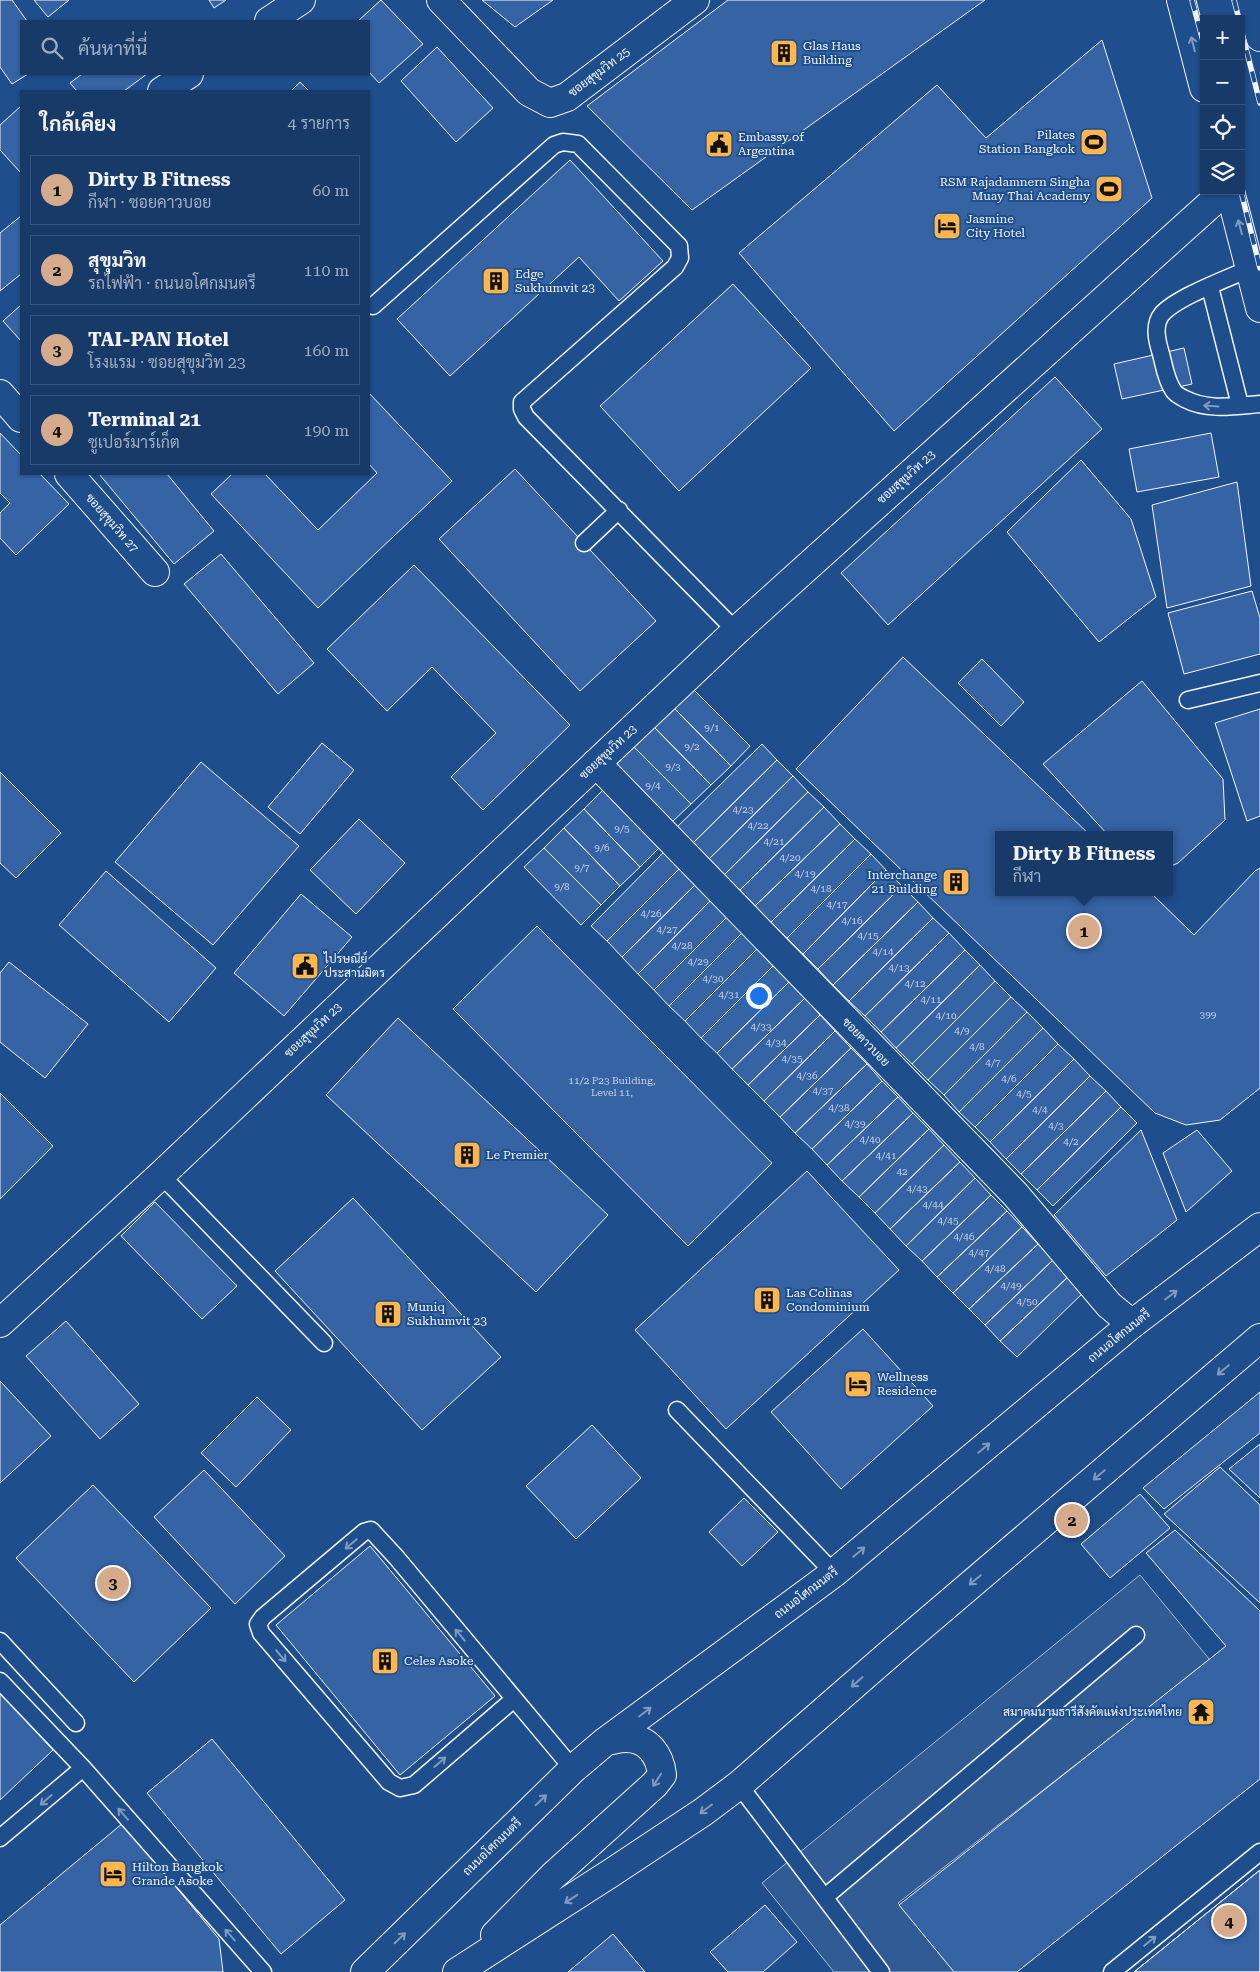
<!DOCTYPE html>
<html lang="th">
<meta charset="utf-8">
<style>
body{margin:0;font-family:"Roboto Serif",Sarabun,serif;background:#20416f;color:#f1f3f6}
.controls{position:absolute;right:15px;top:15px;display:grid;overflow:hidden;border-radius:0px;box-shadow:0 1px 4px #0004}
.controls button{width:45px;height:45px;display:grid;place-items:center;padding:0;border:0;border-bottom:1px solid #36547d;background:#173a69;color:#f1f3f6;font:25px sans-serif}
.you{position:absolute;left:758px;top:995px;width:18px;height:18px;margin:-12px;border:4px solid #fff;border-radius:50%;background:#1a73e8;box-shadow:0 0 0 8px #1a73e833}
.badge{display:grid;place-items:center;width:32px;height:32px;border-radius:50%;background:#d6ab8b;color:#111;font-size:16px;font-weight:700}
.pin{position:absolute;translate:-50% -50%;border:2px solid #fff;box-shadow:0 1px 5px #0006}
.popup{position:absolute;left:995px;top:831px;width:178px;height:65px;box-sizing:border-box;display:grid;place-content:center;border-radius:0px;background:#173a69;filter:drop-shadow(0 1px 4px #0005);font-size:16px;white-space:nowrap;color:#9eadc0}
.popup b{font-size:19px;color:#f1f3f6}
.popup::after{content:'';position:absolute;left:50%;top:100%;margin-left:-10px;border:10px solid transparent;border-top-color:#173a69}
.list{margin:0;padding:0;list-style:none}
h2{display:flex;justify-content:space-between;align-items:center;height:65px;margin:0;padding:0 20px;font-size:21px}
h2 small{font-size:16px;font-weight:400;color:#9eadc0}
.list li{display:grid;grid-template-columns:32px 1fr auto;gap:15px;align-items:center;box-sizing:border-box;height:70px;margin:0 10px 10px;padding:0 10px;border:1px solid #36547d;border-radius:0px}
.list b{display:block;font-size:19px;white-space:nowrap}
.list p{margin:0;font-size:16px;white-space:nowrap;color:#9eadc0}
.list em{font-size:16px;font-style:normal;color:#9eadc0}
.icon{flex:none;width:28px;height:28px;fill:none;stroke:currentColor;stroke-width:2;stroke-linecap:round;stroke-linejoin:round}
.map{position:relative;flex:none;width:1260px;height:1972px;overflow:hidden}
.search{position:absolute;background:#173a69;box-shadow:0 1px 4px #0004;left:20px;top:20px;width:350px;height:55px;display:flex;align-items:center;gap:12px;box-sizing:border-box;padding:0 18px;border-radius:0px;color:#9eadc0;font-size:19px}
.panel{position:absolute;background:#173a69;box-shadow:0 1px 4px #0004;left:20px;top:90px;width:350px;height:385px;border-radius:0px}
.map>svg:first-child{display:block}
.parking{fill:#305b95;stroke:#a8bbd7}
.building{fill:#3563a3;stroke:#f2f6ff}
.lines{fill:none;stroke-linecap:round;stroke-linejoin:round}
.lane-casing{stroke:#f2f6ff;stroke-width:19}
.street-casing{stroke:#f2f6ff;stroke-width:30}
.primary-casing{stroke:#f2f6ff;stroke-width:30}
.lane{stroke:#1f4e8c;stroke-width:16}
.street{stroke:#1f4e8c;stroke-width:28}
.primary{stroke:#1f4e8c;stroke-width:28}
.rail-casing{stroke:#f2f6ff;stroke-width:5.5}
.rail{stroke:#1f4e8c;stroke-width:4;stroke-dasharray:11;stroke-linecap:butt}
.oneway{stroke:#7e9ac0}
.labels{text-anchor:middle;stroke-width:4;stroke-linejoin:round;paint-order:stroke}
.number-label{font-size:10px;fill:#c3d1e8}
.poi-label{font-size:12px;fill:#f2f6ff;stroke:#1f4e8c;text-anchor:start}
.street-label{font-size:12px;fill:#f2f6ff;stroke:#1f4e8c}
</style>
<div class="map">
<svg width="1260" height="1972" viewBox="0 0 1260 1972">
<rect width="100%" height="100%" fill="#1f4e8c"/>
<path class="parking" d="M1140 1575 1210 1660 898 1903 955 1972H834L762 1883Z"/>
<path class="building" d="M0 0H12L27 21H21V74H28L12 84 0 67Z
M34 0H69L48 17Z
M209 0H226L214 8Z
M381 0 423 44 379 83 369 72V21H358Z
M482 0H553L515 27Z
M728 0H985L692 210 587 106Z
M1102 40 1152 198 894 431 739 253 937 85 986 138Z
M437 47 493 108 456 142 401 81Z
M82 74H147L124 91H77L70 83Z
M300 82 309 91H291Z
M21 106V173L0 150V125Z
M570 160 663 261 619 301 579 257 450 376 397 319Z
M21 216V274L0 291V233Z
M733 284 811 368 679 491 600 406Z
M21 305V341L3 321Z
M1184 348 1192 384 1122 399 1114 364Z
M1055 377 1102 429 888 625 841 573Z
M369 393 452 481 318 608 211 494 232 474H265L318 530 377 473 369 464Z
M0 433 21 455V474H40L69 504 16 555 0 538V513L10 503 0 493Z
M1211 433 1219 477 1137 492 1129 449Z
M1081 460 1131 519 1156 597 1099 642 1007 532Z
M515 469 656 621 580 691 439 539Z
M99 474H167L214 531 174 564Z
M1237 482 1251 586 1167 608 1152 505Z
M221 554 314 663 278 694 184 584Z
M414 565 570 725 483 810 451 777 496 733 432 667 387 711 327 649Z
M1252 591 1260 618V654L1184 674 1168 613Z
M903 657 1090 835H999V892H1150L1194 935 1255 871 1260 868V1088L1220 1120 1186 1125 1155 1113 796 769Z
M982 659 1024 702 1001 726 958 683Z
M1142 681 1223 779 1225 820 1178 863 1169 867V835H1108L1043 764Z
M693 689 750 746 731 766 674 708Z
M674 708 731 766 711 785 654 727Z
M1260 709V816L1247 821 1215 723Z
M654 727 711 785 691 804 634 747Z
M322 743 354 770 300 834 268 807Z
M762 744 777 760 693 843 677 827Z
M634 747 691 804 671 823 615 766Z
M777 760 793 776 709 859 693 843Z
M201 762 299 846 213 945 115 862Z
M0 772 61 833 16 878 0 863Z
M793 776 808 792 724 875 709 859Z
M603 790 660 847 640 867 584 809Z
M808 792 824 807 740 890 724 875Z
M824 807 840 824 755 906 740 890Z
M584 809 640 867 620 886 564 828Z
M359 819 405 863 356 914 310 870Z
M840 824 855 839 771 922 755 906Z
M564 828 620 886 601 905 544 848Z
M855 839 871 854 787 938 771 922Z
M544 848 601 905 581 925 524 867Z
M664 852 680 868 607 941 591 926Z
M871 854 886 870 803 954 787 938Z
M680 868 696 884 622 957 607 941Z
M886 870 902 886 818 969 803 954Z
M106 871 216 968 169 1022 59 925Z
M696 884 711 900 638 974 622 957Z
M902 886 918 902 833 985 818 969Z
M301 894 352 937 284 1016 234 973Z
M711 900 727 917 654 990 638 974Z
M918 902 933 918 849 1001 833 985Z
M727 917 742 933 669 1006 654 990Z
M933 918 949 933 865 1016 849 1001Z
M537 926 772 1163 688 1246 453 1009Z
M742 933 757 949 685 1021 669 1006Z
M949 933 965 950 881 1032 865 1016Z
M757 949 773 966 701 1038 685 1021Z
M965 950 980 965 896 1048 881 1032Z
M9 962 88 1024 45 1078 0 1042V973Z
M980 965 995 981 912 1064 896 1048Z
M773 966 789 982 717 1053 701 1038Z
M995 981 1011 997 928 1080 912 1064Z
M789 982 805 998 732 1069 717 1053Z
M1011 997 1027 1012 944 1095 928 1080Z
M805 998 820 1015 748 1085 732 1069Z
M1027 1012 1043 1028 959 1112 944 1095Z
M820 1015 835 1031 764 1101 748 1085Z
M398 1018 608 1215 536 1292 326 1095Z
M1043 1028 1058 1044 975 1127 959 1112Z
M835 1031 851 1048 780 1117 764 1101Z
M1058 1044 1074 1059 990 1142 975 1127Z
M851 1048 867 1064 795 1133 780 1117Z
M1074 1059 1090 1076 1006 1159 990 1142Z
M867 1064 882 1081 812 1149 795 1133Z
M1090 1076 1106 1091 1021 1174 1006 1159Z
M882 1081 898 1097 827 1165 812 1149Z
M1106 1091 1121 1107 1037 1190 1021 1174Z
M0 1093 53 1146 0 1199Z
M898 1097 913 1113 842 1181 827 1165Z
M1121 1107 1137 1123 1053 1206 1037 1190Z
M913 1113 929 1129 859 1197 842 1181Z
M929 1129 944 1145 875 1213 859 1197Z
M1141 1130 1177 1220 1106 1276 1054 1215Z
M1197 1130 1232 1171 1186 1212 1163 1153Z
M944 1145 960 1162 890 1229 875 1213Z
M960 1162 975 1178 906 1246 890 1229Z
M807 1171 899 1270 726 1429 635 1330Z
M975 1178 991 1195 922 1261 906 1246Z
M991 1195 1007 1211 937 1277 922 1261Z
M353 1198 501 1357 422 1430 275 1271Z
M155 1202 237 1286 202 1319 121 1236Z
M1007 1211 1022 1227 953 1293 937 1277Z
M1022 1227 1038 1244 969 1309 953 1293Z
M1038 1244 1053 1260 985 1325 969 1309Z
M1053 1260 1069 1276 1000 1341 985 1325Z
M1069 1276 1084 1292 1017 1357 1000 1341Z
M66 1321 139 1404 100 1439 26 1356Z
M863 1329 933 1406 841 1489 771 1412Z
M0 1381 51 1436 0 1483Z
M1260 1392V1433L1164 1509 1143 1488Z
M257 1397 291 1430 236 1487 201 1453Z
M592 1425 641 1478 576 1539 526 1486Z
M1260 1444V1498L1229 1469Z
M1220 1467 1260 1505V1603L1164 1514Z
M204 1470 285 1556 235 1604 154 1517Z
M93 1485 211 1608 134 1682 16 1558Z
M1140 1494 1170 1528 1110 1578 1081 1544Z
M744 1498 778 1532 742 1566 709 1532Z
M1175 1530 1260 1611V1779L1017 1972H954L899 1905 1226 1646 1146 1553Z
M370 1546 495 1696 400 1775 276 1625Z
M0 1693 53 1750 0 1800Z
M212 1739 345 1900 281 1954 147 1793Z
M123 1823 219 1939 223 1972H0V1925Z
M1260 1870V1972H1134Z
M1260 1870V1972H1134Z
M765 1905 797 1942 763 1972H728L710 1952Z
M613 1934 645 1972H568Z"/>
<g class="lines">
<defs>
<path id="lane" d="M1251 268C1229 278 1177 297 1162 314 1153 325 1157 341 1161 354 1164 365 1166 380 1173 390 1175 394 1181 397 1185 399 1208 411 1235 406 1260 404
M1210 287 1240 405
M373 306 554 145 563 142 578 144 679 246 680 258 675 267 522 402V409L526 417 736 631
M584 543 619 510
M1188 700 1260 683
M161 1175 324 1343
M677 1410 834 1573
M0 1641 76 1723
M0 1681 83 1768 263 1972
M514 1699 414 1785 400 1788 389 1782 261 1633 258 1624 263 1617 364 1532 371 1530 396 1557 573 1769
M739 1785 881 1972
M0 1838 83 1768
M825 1897 1136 1635
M1112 1972 1260 1852"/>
<path id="street" d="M441 0 529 92 550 103 567 97 695 0
M269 21 301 0
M162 91 189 74
M0 394 21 418
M69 474 155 572
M596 763 1015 1194 1109 1305 1132 1324
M0 1323 161 1175 736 631 1225 191"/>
<path id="primary" d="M1181 0 1204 88
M1250 0 1260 37
M1230 191 1260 308
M495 1935 553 1876 655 1784 662 1775C660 1755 648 1738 626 1738 620 1738 613 1740 606 1741
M365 1972 573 1769 606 1741 834 1573 1132 1324 1260 1227
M457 1972 611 1873 703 1812 739 1785 894 1650 1260 1338"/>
</defs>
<use href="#lane" class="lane-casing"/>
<use href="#street" class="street-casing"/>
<use href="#primary" class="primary-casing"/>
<use href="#lane" class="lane"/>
<use href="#street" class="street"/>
<use href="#primary" class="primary"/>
<defs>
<path id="rail" d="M1192 0 1204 45
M1234 0 1239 19
M1241 29 1260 103
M1241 191 1260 268"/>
</defs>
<use href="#rail" class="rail-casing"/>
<use href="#rail" class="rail"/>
</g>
<defs><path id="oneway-shaft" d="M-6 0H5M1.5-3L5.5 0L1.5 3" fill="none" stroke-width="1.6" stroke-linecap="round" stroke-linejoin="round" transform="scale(1.25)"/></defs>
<g class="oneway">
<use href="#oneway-shaft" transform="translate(1193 44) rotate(-104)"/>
<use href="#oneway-shaft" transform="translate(1240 227) rotate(-105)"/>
<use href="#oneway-shaft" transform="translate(1211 406) rotate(-176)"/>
<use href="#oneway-shaft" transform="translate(1171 1295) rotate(-37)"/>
<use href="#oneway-shaft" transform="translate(1223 1370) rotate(140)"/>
<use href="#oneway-shaft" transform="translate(984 1448) rotate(-40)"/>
<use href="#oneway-shaft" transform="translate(1099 1475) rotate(140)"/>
<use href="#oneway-shaft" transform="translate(351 1544) rotate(140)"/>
<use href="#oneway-shaft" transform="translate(859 1552) rotate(-40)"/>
<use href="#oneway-shaft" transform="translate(975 1580) rotate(140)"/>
<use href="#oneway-shaft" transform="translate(460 1635) rotate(-130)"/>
<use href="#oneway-shaft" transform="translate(281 1656) rotate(50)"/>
<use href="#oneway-shaft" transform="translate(857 1682) rotate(139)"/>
<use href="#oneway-shaft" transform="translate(645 1712) rotate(-37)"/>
<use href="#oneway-shaft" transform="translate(440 1762) rotate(-41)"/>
<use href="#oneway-shaft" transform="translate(657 1780) rotate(123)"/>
<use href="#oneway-shaft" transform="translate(46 1800) rotate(139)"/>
<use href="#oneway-shaft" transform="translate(541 1800) rotate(-44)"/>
<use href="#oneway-shaft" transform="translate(706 1809) rotate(143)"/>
<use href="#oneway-shaft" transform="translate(123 1814) rotate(-131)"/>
<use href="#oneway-shaft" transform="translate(571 1899) rotate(147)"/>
<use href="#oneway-shaft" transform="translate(230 1935) rotate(-131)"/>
<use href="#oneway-shaft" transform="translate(400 1938) rotate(-44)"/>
<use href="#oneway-shaft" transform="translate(1150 1941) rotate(-39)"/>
</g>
<defs>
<symbol id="building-square" viewBox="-11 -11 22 22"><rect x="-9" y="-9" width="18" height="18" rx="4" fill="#ffb74d" stroke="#1f4e8c"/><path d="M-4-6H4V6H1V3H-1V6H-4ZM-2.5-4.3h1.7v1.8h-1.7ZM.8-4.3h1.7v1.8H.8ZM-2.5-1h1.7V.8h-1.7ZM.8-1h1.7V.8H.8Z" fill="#111"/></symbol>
<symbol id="stadium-square" viewBox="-11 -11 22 22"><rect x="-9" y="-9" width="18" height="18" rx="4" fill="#ffb74d" stroke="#1f4e8c"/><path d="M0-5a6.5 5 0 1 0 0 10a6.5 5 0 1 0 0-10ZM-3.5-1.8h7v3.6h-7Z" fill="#111"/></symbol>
<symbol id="civic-square" viewBox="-11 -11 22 22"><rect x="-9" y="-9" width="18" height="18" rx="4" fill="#ffb74d" stroke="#1f4e8c"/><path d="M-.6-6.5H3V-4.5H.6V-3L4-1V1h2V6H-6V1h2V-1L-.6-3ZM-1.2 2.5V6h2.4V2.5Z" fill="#111"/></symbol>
<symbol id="hotel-square" viewBox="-11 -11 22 22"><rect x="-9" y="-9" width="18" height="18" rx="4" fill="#ffb74d" stroke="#1f4e8c"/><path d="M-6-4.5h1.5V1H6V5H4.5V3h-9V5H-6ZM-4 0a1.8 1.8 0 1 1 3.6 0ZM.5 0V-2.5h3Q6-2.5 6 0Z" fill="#111"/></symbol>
<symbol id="temple-square" viewBox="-11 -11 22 22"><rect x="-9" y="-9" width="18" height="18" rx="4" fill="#ffb74d" stroke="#1f4e8c"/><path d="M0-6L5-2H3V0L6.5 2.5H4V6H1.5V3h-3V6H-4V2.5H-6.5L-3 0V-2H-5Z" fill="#111"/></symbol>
</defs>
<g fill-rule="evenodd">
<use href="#building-square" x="768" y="37" width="32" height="32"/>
<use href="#stadium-square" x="1078" y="126" width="32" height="32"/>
<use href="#civic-square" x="703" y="128" width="32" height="32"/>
<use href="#stadium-square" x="1093" y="173" width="32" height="32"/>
<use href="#hotel-square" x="931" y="210" width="32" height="32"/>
<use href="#building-square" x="480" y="265" width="32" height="32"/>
<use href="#building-square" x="940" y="866" width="32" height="32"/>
<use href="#civic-square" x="289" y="950" width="32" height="32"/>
<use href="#building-square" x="451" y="1139" width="32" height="32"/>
<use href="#building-square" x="751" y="1284" width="32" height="32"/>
<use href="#building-square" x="372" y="1298" width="32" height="32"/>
<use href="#hotel-square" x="842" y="1368" width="32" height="32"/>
<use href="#building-square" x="369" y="1645" width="32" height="32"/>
<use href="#temple-square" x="1185" y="1696" width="32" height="32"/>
<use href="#hotel-square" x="97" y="1858" width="32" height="32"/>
</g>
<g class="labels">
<g class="number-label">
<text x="712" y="731">9/1</text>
<text x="692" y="750">9/2</text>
<text x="673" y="770">9/3</text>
<text x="653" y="789">9/4</text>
<text x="743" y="813">4/23</text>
<text x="758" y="829">4/22</text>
<text x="622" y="832">9/5</text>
<text x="774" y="845">4/21</text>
<text x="602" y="851">9/6</text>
<text x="790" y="861">4/20</text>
<text x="582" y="871">9/7</text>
<text x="805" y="877">4/19</text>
<text x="562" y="890">9/8</text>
<text x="821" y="892">4/18</text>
<text x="837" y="908">4/17</text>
<text x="651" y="917">4/26</text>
<text x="852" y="924">4/16</text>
<text x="667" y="933">4/27</text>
<text x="868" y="939">4/15</text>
<text x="682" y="949">4/28</text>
<text x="883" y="955">4/14</text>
<text x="698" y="965">4/29</text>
<text x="899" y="971">4/13</text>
<text x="713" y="982">4/30</text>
<text x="915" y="987">4/12</text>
<text x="729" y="998">4/31</text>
<text x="931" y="1003">4/11</text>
<text x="1208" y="1018">399</text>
<text x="946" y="1019">4/10</text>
<text x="761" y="1030">4/33</text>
<text x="962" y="1034">4/9</text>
<text x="776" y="1046">4/34</text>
<text x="977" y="1050">4/8</text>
<text x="792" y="1062">4/35</text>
<text x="993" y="1066">4/7</text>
<text x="807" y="1079">4/36</text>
<text x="1009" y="1082">4/6</text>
<text x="612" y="1084">11/2 P23 Building,<tspan x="612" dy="12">Level 11,</tspan></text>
<text x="823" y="1094">4/37</text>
<text x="1024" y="1097">4/5</text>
<text x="839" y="1111">4/38</text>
<text x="1040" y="1113">4/4</text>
<text x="855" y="1127">4/39</text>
<text x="1056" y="1129">4/3</text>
<text x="870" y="1143">4/40</text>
<text x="1071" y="1145">4/2</text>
<text x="886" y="1159">4/41</text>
<text x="902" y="1175">42</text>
<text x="917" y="1192">4/43</text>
<text x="933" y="1208">4/44</text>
<text x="948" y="1224">4/45</text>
<text x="964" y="1240">4/46</text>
<text x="979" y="1256">4/47</text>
<text x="995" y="1272">4/48</text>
<text x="1011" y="1289">4/49</text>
<text x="1027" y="1305">4/50</text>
</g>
<g class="poi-label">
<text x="803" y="50">Glas Haus<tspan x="803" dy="14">Building</tspan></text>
<text x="1075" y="139" text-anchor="end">Pilates<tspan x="1075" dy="14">Station Bangkok</tspan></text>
<text x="738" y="141">Embassy of<tspan x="738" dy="14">Argentina</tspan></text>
<text x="1090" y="186" text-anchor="end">RSM Rajadamnern Singha<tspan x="1090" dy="14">Muay Thai Academy</tspan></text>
<text x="966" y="223">Jasmine<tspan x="966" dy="14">City Hotel</tspan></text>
<text x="515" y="278">Edge<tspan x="515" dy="14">Sukhumvit 23</tspan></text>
<text x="937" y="879" text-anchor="end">Interchange<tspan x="937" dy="14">21 Building</tspan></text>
<text x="324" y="963">ไปรษณีย์<tspan x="324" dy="14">ประสานมิตร</tspan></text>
<text x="486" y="1159">Le Premier</text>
<text x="786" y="1297">Las Colinas<tspan x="786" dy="14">Condominium</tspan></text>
<text x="407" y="1311">Muniq<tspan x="407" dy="14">Sukhumvit 23</tspan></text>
<text x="877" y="1381">Wellness<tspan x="877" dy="14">Residence</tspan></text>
<text x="404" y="1665">Celes Asoke</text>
<text x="1182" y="1716" text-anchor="end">สมาคมนามธารีสังคัตแห่งประเทศไทย</text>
<text x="132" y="1871">Hilton Bangkok<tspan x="132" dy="14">Grande Asoke</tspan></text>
</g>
<g class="street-label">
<text transform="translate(599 72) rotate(-37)" y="4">ซอยสุขุมวิท 25</text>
<text transform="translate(906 477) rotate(-42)" y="4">ซอยสุขุมวิท 23</text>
<text transform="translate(112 523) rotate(49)" y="4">ซอยสุขุมวิท 27</text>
<text transform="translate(608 752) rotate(-43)" y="4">ซอยสุขุมวิท 23</text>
<text transform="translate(313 1030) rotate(-43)" y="4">ซอยสุขุมวิท 23</text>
<text transform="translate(866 1042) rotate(46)" y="4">ซอยคาวบอย</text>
<text transform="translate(1119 1336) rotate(-39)" y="4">ถนนอโศกมนตรี</text>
<text transform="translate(806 1593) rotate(-37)" y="4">ถนนอโศกมนตรี</text>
<text transform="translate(492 1847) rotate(-44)" y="4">ถนนอโศกมนตรี</text>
</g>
</g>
</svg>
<div class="controls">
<button>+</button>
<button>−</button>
<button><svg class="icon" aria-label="locate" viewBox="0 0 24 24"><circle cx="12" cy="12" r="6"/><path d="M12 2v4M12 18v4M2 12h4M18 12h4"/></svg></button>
<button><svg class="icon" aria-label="layers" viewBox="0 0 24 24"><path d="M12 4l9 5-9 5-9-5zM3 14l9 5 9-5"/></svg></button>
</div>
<div class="you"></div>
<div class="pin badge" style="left:1084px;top:931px">1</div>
<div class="popup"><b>Dirty B Fitness</b>กีฬา</div>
<div class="pin badge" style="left:1072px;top:1520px">2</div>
<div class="pin badge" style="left:113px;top:1583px">3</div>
<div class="pin badge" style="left:1229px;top:1921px">4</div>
<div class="search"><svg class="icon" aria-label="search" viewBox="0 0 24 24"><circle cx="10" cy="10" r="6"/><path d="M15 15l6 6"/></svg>ค้นหาที่นี่</div>
<section class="panel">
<h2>ใกล้เคียง<small>4 รายการ</small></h2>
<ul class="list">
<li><span class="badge">1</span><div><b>Dirty B Fitness</b><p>กีฬา · ซอยคาวบอย</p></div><em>60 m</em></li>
<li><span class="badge">2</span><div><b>สุขุมวิท</b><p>รถไฟฟ้า · ถนนอโศกมนตรี</p></div><em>110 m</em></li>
<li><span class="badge">3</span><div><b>TAI-PAN Hotel</b><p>โรงแรม · ซอยสุขุมวิท 23</p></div><em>160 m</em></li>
<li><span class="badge">4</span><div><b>Terminal 21</b><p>ซูเปอร์มาร์เก็ต</p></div><em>190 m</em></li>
</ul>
</section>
</div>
